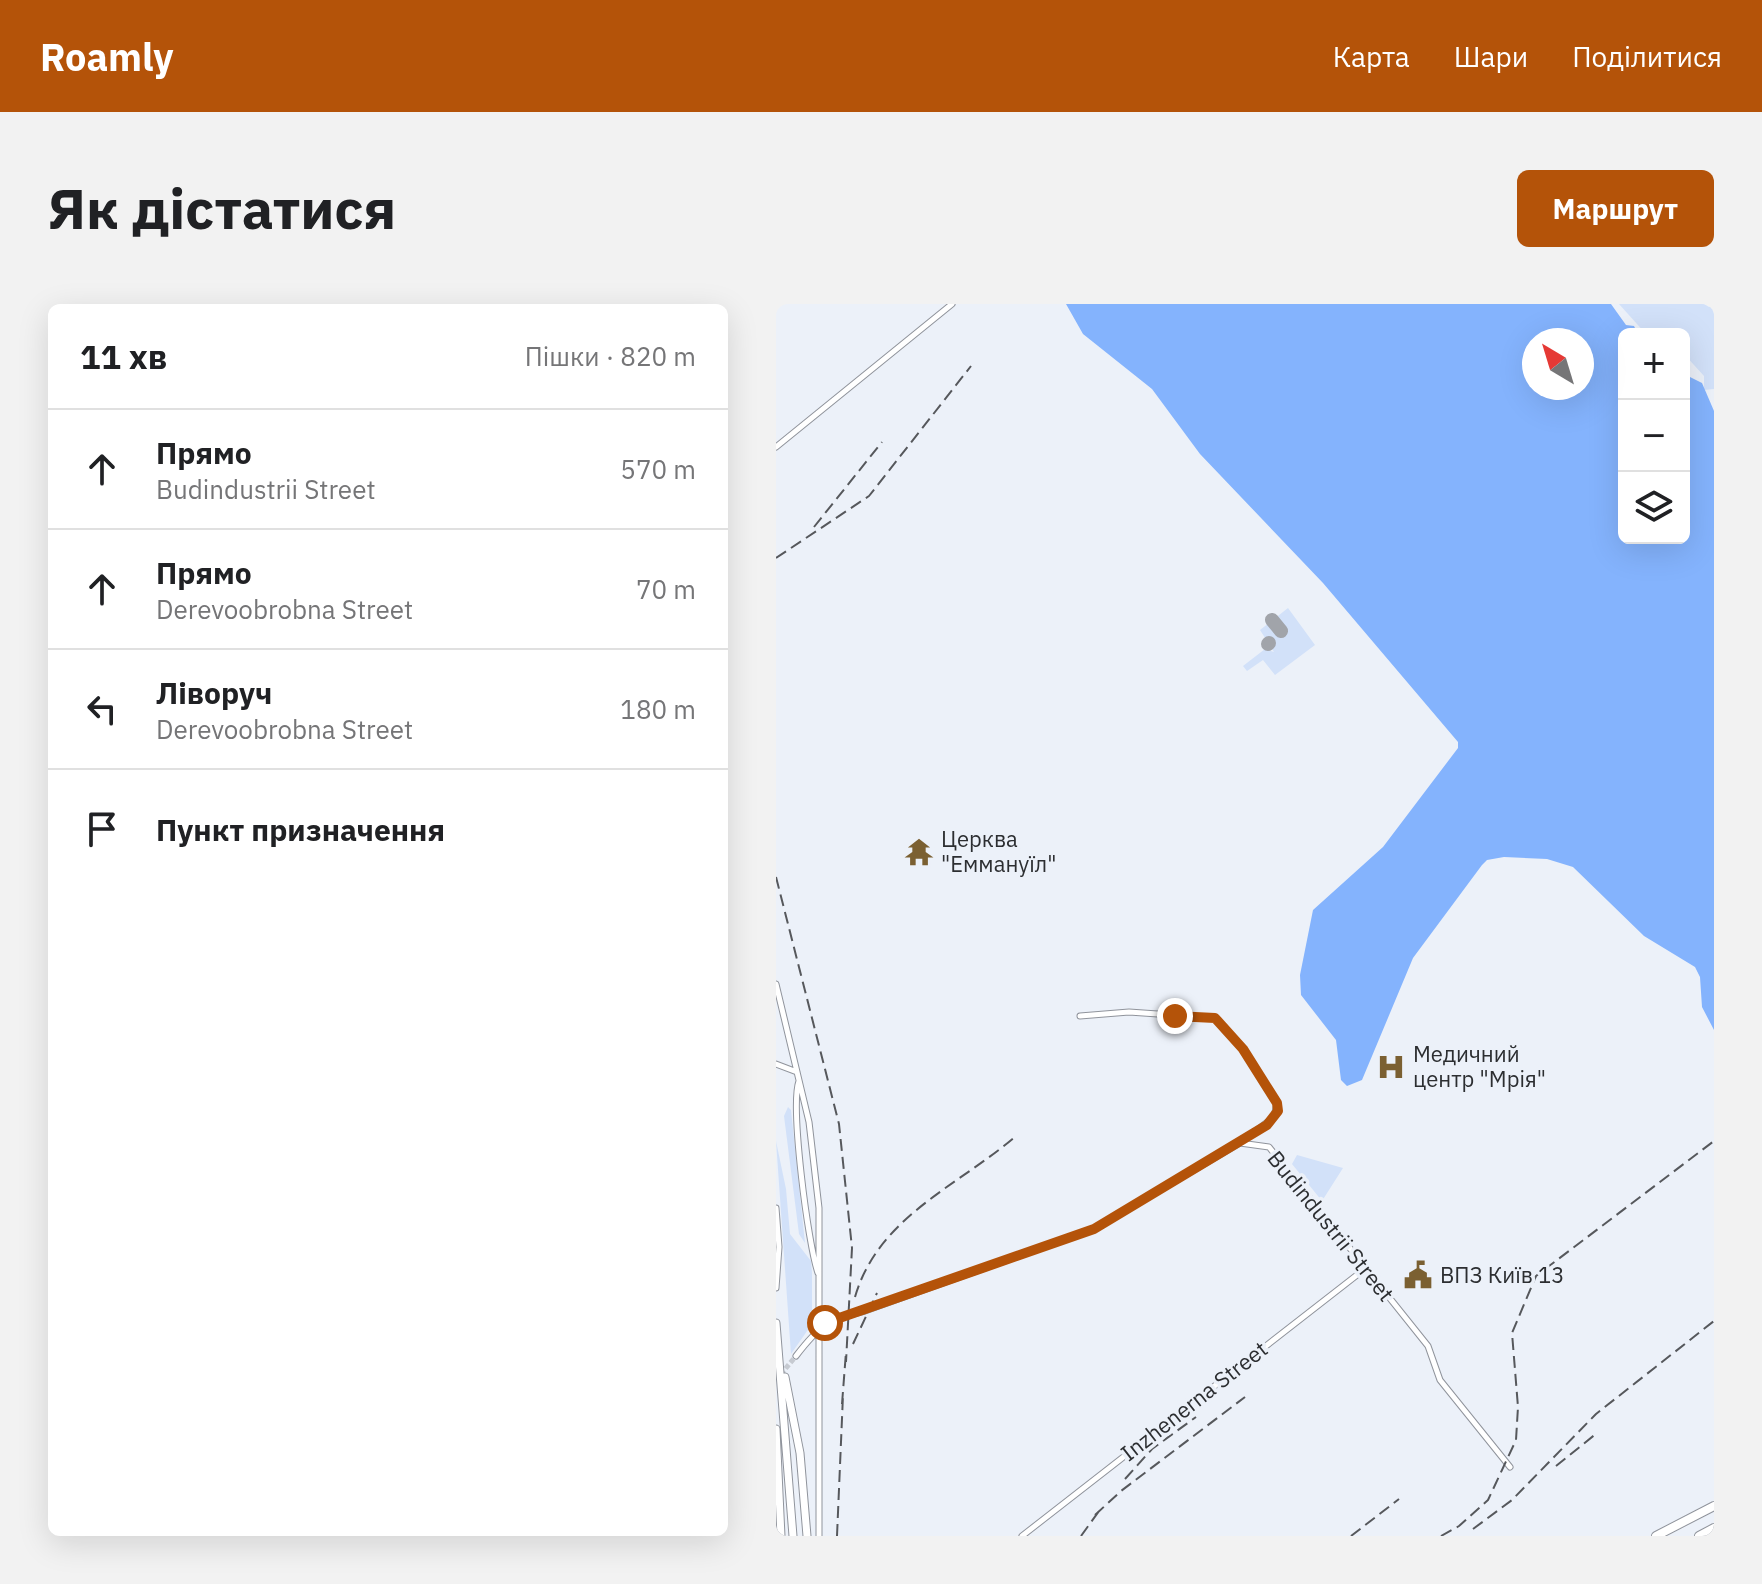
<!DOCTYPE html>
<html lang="uk">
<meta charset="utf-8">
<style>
body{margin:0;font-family:"IBM Plex Sans",sans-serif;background:#f2f2f2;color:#202124}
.controls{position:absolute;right:24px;top:24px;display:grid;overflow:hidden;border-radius:12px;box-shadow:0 8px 32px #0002}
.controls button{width:72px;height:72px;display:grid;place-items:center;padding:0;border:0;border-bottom:2px solid #e0e0e0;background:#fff;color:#202124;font:40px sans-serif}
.compass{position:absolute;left:746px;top:24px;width:72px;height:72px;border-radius:50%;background:#fff;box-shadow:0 8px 32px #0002;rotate:322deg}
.stop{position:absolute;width:24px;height:24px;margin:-18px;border:6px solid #b45309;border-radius:50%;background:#fff}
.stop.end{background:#b45309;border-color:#fff;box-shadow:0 2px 8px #0008}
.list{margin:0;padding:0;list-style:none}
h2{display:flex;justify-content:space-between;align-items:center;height:104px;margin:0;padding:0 32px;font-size:34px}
h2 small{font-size:26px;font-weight:400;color:#757577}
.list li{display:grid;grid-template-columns:52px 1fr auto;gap:24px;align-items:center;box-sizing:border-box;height:120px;padding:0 32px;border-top:2px solid #e0e0e0}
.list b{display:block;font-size:30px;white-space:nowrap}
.list p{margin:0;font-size:26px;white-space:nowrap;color:#757577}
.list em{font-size:26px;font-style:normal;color:#757577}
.icon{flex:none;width:44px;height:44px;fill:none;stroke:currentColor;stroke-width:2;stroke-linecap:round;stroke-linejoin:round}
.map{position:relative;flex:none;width:938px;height:1232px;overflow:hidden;border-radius:12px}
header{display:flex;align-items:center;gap:48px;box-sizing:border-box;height:112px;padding:0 40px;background:#b45309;color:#fff}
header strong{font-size:38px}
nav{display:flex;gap:44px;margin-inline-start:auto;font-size:28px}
.intro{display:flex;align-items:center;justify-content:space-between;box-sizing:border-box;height:192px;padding:0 48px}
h1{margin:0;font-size:56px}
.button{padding:20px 36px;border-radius:12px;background:#b45309;color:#fff;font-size:28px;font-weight:700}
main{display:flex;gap:48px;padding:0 48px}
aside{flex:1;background:#fff;border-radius:12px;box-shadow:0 8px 32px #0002}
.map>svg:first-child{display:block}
.green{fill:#d2e1f9}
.water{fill:#84b3fd;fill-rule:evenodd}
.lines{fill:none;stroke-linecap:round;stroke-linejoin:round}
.taxiway{stroke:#a1a4aa;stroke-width:14}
.minor-tunnel{stroke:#c6cad1;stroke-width:5;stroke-dasharray:5 2.5;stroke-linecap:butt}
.minor-casing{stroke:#90949c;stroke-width:7}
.major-casing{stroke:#90949c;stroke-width:9}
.highway-casing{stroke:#90949c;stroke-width:10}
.minor{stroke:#fff;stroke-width:5}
.major{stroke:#fff;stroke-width:7}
.highway{stroke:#fff;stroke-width:8}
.rail{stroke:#56585c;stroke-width:2;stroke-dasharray:12 6;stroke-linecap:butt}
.route{stroke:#b45309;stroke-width:10}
.labels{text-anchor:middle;stroke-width:7;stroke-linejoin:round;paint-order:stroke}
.poi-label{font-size:22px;fill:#2c2e31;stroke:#ecf1f9;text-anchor:start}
.street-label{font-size:22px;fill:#2c2e31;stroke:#ecf1f9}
</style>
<header>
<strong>Roamly</strong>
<nav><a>Карта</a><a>Шари</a><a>Поділитися</a></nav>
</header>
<div class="intro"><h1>Як дістатися</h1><a class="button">Маршрут</a></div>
<main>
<aside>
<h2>11 хв<small>Пішки · 820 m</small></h2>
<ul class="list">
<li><svg class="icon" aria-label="ahead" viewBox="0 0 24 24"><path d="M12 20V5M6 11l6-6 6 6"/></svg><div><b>Прямо</b><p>Budindustrii Street</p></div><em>570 m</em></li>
<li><svg class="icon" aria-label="ahead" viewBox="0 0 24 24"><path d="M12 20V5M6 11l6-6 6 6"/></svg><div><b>Прямо</b><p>Derevoobrobna Street</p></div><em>70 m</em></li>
<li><svg class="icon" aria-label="left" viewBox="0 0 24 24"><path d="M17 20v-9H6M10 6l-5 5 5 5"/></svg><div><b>Ліворуч</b><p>Derevoobrobna Street</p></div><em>180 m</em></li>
<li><svg class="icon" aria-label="arrive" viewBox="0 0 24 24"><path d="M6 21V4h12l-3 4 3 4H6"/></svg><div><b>Пункт призначення</b></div></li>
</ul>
</aside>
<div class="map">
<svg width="938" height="1232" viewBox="0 0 938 1232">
<rect width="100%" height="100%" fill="#ecf1f9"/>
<path class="green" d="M843 0H928L933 3 938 0V85L928 86V72L908 50V30H870Z
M512 304 539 341 499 371 487 356 471 367 467 362 489 345 498 348 484 326Z
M12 803 15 806 29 939 23 930 8 812Z
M0 837 10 885 14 930 35 957 36 969V1020L15 1050Z
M521 851 567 864 546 897 516 860Z"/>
<path class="water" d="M290 0H835L850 21 858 22 862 30H848V234H908V70L926 79 938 107V726L926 703 924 673 919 663 868 632 797 563 771 555 728 553 711 556 706 561 637 654 586 776 571 782 565 776 560 736 525 691 524 671 537 606 607 543 682 444V438L547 279 424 150 376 85 307 30ZM758 36H806V84H758Z"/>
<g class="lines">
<path class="taxiway" d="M496 316 505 327
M492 340 493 339"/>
<path class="minor-tunnel" d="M0 1076 20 1052"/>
<defs>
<path id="minor" d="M0 143 176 0
M0 680 33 818 43 904V1232
M304 712 353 708 439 714 467 745 501 799 498 813 465 838
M0 760 21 768
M23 777C14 802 32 941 42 969
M0 904 3 943 0 984
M20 1052C43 1022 51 1016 89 1007L318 925 464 839 493 843 652 1042 664 1076 734 1163
M246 1232 590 964"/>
<path id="major" d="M0 1019 17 1232
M9 1073 24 1149 31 1232
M0 1125 5 1232"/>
<path id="highway" d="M880 1232 938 1202
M923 1232 938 1224"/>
</defs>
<use href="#minor" class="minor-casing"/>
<use href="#major" class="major-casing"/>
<use href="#highway" class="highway-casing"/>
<use href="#minor" class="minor"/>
<use href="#major" class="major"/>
<use href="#highway" class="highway"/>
<path class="rail" d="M38 223 106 138
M0 254 93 192 195 62
M0 573 63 820 76 944 70 1058
M79 993C102 913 182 882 240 832
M77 1040 101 989
M66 1100 70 1048
M780 1162 821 1129
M349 1175 376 1145 420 1113
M319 1211 345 1187 469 1093
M697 1225 736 1196 820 1110 938 1017
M61 1232 67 1091
M305 1232 326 1203
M575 1232 623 1195
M665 1232 683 1222 712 1196 740 1136 742 1103 736 1029 760 972 938 837"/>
</g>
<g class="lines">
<path class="route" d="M49 1019 318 925 491 821 502 807 501 799 467 745 439 714 399 712"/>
</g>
<defs>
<symbol id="temple-bare" viewBox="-9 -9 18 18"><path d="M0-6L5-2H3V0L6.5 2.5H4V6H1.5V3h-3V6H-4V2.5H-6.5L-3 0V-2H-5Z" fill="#7b6032" stroke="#ecf1f9" stroke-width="2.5" paint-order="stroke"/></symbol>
<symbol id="hospital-bare" viewBox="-9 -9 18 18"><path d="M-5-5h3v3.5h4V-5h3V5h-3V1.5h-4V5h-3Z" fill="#7b6032" stroke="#ecf1f9" stroke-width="2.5" paint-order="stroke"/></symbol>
<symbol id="civic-bare" viewBox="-9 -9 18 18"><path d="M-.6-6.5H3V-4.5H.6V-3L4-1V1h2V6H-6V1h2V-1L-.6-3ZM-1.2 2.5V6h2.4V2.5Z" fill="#7b6032" stroke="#ecf1f9" stroke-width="2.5" paint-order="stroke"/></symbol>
</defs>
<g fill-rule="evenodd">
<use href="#temple-bare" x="123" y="528" width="40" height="40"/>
<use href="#hospital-bare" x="595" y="743" width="40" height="40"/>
<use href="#civic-bare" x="622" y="951" width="40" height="40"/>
</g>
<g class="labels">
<g class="poi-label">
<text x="165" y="543">Церква<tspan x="165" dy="25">"Еммануїл"</tspan></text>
<text x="637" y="758">Медичний<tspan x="637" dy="25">центр "Мрія"</tspan></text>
<text x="664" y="979">ВПЗ Київ 13</text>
</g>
<g class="street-label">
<text transform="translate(555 922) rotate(51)" y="8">Budindustrii Street</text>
<text transform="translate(418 1097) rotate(-38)" y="8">Inzhenerna Street</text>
</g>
</g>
</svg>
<div class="controls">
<button>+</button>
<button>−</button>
<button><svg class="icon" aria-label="layers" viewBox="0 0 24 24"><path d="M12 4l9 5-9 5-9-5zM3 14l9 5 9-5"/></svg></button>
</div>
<svg class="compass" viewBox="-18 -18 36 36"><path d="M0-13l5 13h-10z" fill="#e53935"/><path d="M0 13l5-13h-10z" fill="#757577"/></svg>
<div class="stop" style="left:49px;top:1019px"></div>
<div class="stop end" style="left:399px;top:712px"></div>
</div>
</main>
